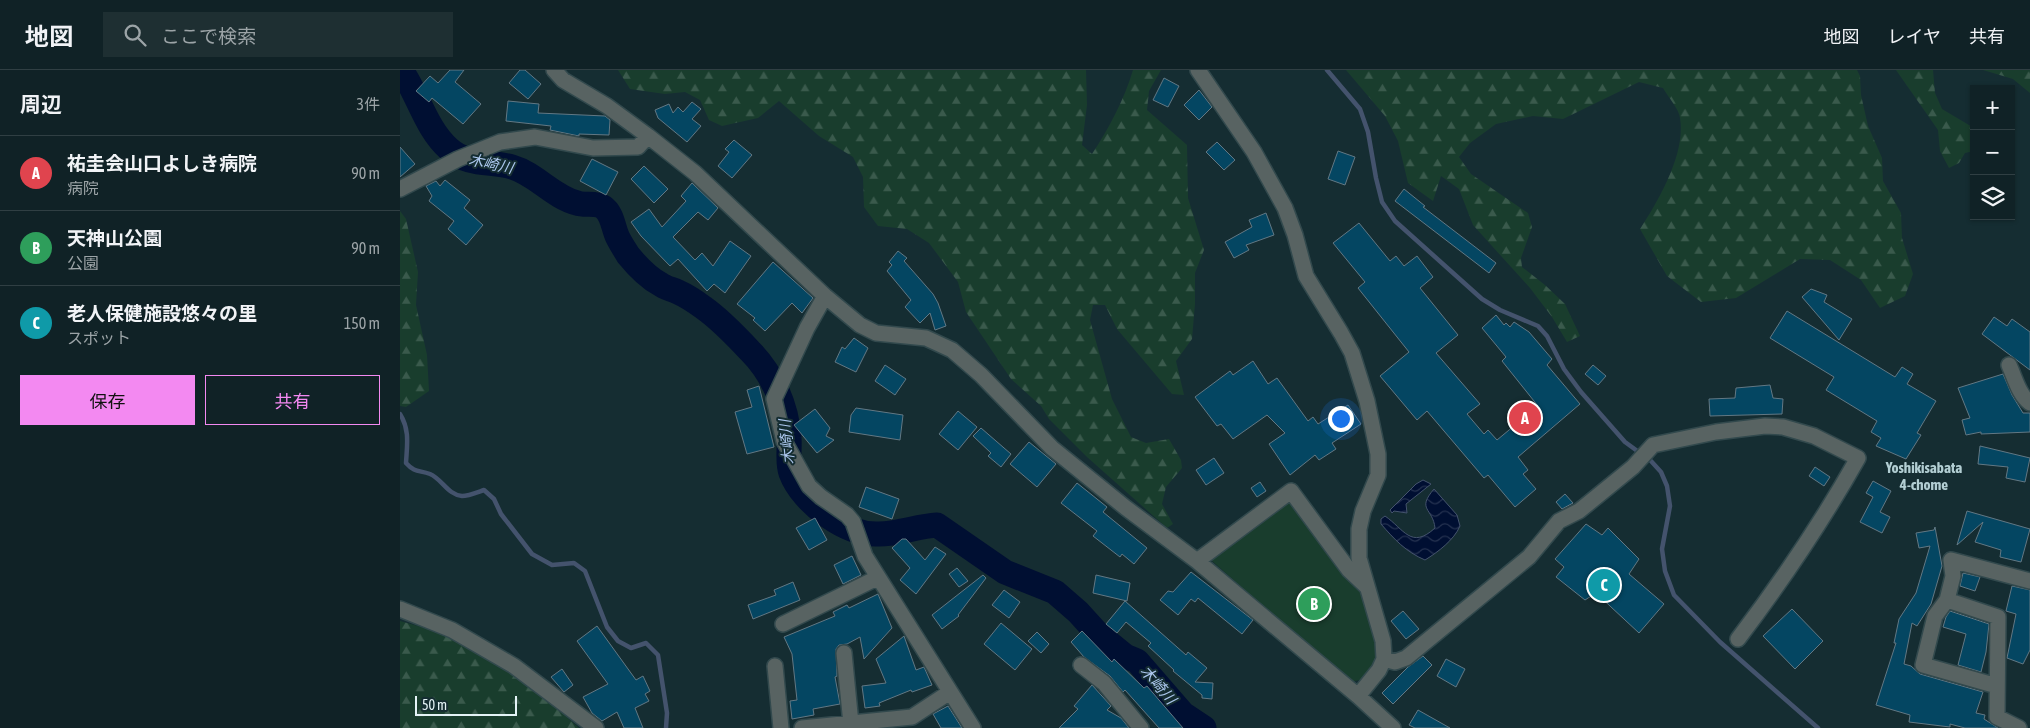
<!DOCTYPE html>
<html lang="ja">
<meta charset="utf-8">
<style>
body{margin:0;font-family:"Asap Condensed","Noto Sans JP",sans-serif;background:#1e2f32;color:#f1f3f6}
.controls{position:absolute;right:15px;top:15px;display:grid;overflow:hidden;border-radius:0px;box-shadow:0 1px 4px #0004}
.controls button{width:45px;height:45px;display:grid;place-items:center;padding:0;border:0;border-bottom:1px solid #303f43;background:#102226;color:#f1f3f6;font:25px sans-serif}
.scale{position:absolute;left:15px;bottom:12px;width:102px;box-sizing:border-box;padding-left:5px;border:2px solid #e4f3f6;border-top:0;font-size:14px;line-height:18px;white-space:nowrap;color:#e4f3f6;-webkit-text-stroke:4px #152d32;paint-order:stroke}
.you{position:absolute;left:940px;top:348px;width:18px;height:18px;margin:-12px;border:4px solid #fff;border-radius:50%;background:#1a73e8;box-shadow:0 0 0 8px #1a73e833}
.badge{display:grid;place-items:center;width:32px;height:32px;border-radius:50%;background:#f389f1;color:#fff;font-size:16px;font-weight:700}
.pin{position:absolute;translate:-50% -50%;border:2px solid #fff;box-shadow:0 1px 5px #0006}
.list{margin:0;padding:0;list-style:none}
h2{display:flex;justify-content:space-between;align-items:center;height:65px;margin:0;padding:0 20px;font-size:21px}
h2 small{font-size:16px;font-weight:400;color:#9ca4a7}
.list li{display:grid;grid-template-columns:32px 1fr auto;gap:15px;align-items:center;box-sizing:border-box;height:75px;padding:0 20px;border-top:1px solid #303f43}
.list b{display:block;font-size:19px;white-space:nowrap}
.list p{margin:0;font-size:16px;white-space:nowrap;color:#9ca4a7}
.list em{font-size:16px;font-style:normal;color:#9ca4a7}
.actions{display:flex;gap:10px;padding:15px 20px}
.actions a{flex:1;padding:11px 0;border:1px solid #f389f1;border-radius:0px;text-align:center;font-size:18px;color:#f389f1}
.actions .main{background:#f389f1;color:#111}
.icon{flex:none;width:28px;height:28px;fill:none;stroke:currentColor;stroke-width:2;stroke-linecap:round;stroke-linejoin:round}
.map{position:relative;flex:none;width:1630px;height:658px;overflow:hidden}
header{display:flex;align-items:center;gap:30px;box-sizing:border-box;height:70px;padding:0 25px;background:#102226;border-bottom:1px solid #303f43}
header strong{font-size:24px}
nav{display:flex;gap:28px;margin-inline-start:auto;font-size:18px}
.search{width:350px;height:45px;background:#1e2f32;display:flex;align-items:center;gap:12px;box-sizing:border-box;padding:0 18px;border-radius:0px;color:#9ca4a7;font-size:19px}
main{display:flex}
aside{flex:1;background:#102226}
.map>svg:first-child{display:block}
.forest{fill:url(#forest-firs)}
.park{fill:#193d2d}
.water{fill:url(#water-waves);stroke:#44536d}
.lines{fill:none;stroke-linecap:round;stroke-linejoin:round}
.stream{stroke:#44536d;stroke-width:4.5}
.river{stroke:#000f32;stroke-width:25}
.building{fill:#044662;stroke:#627884}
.minor-casing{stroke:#32494d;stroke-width:18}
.minor{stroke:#586362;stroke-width:15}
.labels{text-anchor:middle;stroke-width:4;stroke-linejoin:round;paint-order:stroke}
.water-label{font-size:15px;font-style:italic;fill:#adc8ef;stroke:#152d32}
.neighbourhood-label{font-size:15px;font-weight:bold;fill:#b2ced3;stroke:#152d32}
</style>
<header>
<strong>地図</strong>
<div class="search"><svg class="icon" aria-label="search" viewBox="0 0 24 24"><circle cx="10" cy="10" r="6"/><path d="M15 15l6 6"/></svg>ここで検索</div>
<nav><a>地図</a><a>レイヤ</a><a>共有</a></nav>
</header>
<main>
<aside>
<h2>周辺<small>3件</small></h2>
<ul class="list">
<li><span class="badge" style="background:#e0444e">A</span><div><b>祐圭会山口よしき病院</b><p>病院</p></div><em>90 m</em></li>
<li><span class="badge" style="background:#2e9e5b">B</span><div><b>天神山公園</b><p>公園</p></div><em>90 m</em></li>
<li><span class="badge" style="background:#0f9aa8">C</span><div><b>老人保健施設悠々の里</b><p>スポット</p></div><em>150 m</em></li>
</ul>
<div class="actions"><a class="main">保存</a><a>共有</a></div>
</aside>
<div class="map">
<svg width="1630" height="658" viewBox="0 0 1630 658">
<defs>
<pattern id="forest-firs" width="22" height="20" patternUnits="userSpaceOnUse" patternTransform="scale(1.25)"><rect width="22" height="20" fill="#193d2d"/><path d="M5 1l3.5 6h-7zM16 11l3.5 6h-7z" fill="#3a5a4c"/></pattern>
<pattern id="water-waves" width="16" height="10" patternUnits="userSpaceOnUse" patternTransform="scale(1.25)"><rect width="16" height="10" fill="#000f32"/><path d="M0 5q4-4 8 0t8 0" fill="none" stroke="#253250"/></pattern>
</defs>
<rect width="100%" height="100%" fill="#152d32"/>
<path class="forest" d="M218 0H686L687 35 682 75 692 84C709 58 724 30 733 0H761L749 21 747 40 787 75 788 128 804 180 795 203V234L792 269 776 291 784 325 772 324 717 259 705 235H693L690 250 712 329 731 367 746 373 769 369 781 390 782 398 766 417 762 434 773 454 767 458 687 387 649 349 641 336 611 309 566 242 558 212 529 173 507 159 478 156 464 137 463 107 453 87 419 66 379 31 358 48 322 56 309 50 300 30 285 22 265 24 230 19Z
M946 0H1457L1460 6 1461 25 1468 56 1482 88 1483 111 1501 143 1502 168 1513 204 1505 226 1480 238 1461 210 1430 190 1400 189 1336 228 1301 232 1267 206 1240 159C1259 130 1286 83 1280 48 1279 39 1268 27 1263 18L1239 12 1163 49 1133 46 1096 54 1070 73 1059 87 1071 104 1128 143 1132 157 1121 188 1122 197 1145 215 1165 234 1180 266 1167 272 1152 247 1130 218 1073 155 1059 119 1041 106 1033 131 1008 113 998 71 985 46Z
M1496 0H1533L1535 23 1542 39 1574 58V81L1565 83 1559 93 1549 98 1540 81 1538 60Z
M1583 0H1630V23L1613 9Z
M0 141 6 149 18 202 16 235 27 285 29 321 6 337 0 336Z
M0 551C14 555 30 559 44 565 93 589 139 621 179 658H0Z"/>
<path class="park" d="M890 427 963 519 981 582 976 594 961 610 948 612 811 490Z"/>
<path class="water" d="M1023 410 1031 414 1006 434 1007 443 994 441 992 443 990 440 1016 414Z
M1034 419 1057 445 1060 456C1054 470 1038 482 1025 490 1006 482 994 469 981 454V449L985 446C1004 459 1011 480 1035 458 1033 438 1016 440 1034 419Z"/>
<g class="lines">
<path class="stream" d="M927 0 960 39 968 62 976 108 982 132 995 151 1082 229 1100 240 1138 256 1147 266 1164 299 1181 322 1225 372 1251 391 1261 402 1267 416 1270 436 1262 479 1265 501 1274 525 1320 572 1418 658
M0 344C10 360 7 375 6 393 15 403 19 400 30 404 42 409 48 425 62 426 68 426 78 422 84 420L94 429 101 444 132 484 152 495 174 493 185 501 207 557 218 571 231 578 246 573 258 585 267 643 266 658"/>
<path class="river" d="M1 0C18 24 26 59 49 79 68 96 91 91 112 97 136 104 153 127 177 133 185 136 195 132 203 137 213 144 213 158 218 168 221 174 225 180 228 185 237 196 247 207 260 214 265 218 272 219 278 222 287 226 296 232 304 238 321 250 336 266 350 281 372 303 387 336 389 368 390 378 387 393 391 403 402 433 447 466 479 464 498 464 518 456 537 455L605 502 655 522 678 542 698 564 725 586 737 591 783 644 804 658"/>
</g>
<path class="building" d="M50 0H64L55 12 81 34 63 54 32 28 29 32 16 21 30 6 38 13Z
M120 0H125L141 14 128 29 109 13Z
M764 8 779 16 768 37 753 30Z
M799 20 812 37 799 50 784 35Z
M108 31 139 34 138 43 205 46 210 50 209 65 179 64V66L150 60 151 56 106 51Z
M292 32 301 39 292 49 301 56 287 72 258 48 255 40 269 34 273 43 278 37 283 42Z
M334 70 352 85 332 108 318 96 329 82 325 79Z
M817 72 835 90 824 100 806 82Z
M0 77 15 94 0 107Z
M938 81 955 87 945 115 928 109Z
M192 89 218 102 206 125 180 111Z
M244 96 268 119 254 133 231 109Z
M45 110 70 130 64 138 83 155 66 175 48 159 54 151 29 131 32 126 26 116 36 111 40 116Z
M292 113 318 138 308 150 298 142 273 167 295 190 302 183 313 196 330 171 351 186 325 223 314 214 307 221 278 189 270 196 241 166 231 152 249 139 262 157 286 131 281 126Z
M1004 119 1025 136 1023 137 1096 193 1089 203 995 131Z
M866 143 874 165 846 175 849 180 834 188 825 172 852 157 849 150Z
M959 153 990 191 996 186 1004 196 1017 186 1033 207 1020 218 1058 265 1036 283 1080 334 1067 344 1084 364 1088 360 1097 370 1138 336 1102 291 1106 287 1082 258 1096 245 1104 255 1106 253 1110 257 1114 252 1129 262 1152 289 1147 295 1180 334 1118 387 1128 400 1123 404 1136 419 1115 437 1088 405 1084 408 1027 341 1017 350 980 306 1009 282 958 218 965 212 933 173Z
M498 181 507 188 504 191 533 224 538 233 546 256 535 260 530 243 520 253 505 237 511 230 487 201 492 195 489 192Z
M373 192 413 228 402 243 392 233 365 261 353 250 355 248 337 234Z
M1411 219 1427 225 1424 232 1452 249 1439 270 1402 227Z
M1387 241 1495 307 1502 297 1513 304 1507 314 1536 331 1517 363 1521 365 1506 389 1476 376 1481 368 1471 362 1477 351 1426 320 1434 307 1370 268Z
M1594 247 1607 256 1612 249 1630 262V300L1582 264Z
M454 268 468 278 456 302 435 292 442 277 445 279Z
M853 291 868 314 877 308 908 351 913 347 918 354 948 335 961 354 932 373 936 379 919 390 915 385 890 405 869 374 885 363 867 345 833 369 821 354 817 356 795 327 830 301 833 305Z
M485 295 506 309 495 325 475 311Z
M1193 295 1206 306 1198 315 1185 304Z
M1603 304 1612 325 1623 343H1630V362L1581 364V362L1566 365 1562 350 1570 348 1558 318Z
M1370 315 1373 328 1383 329 1382 344 1310 346 1309 329 1335 328 1336 318Z
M359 316 374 377 347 384 335 342 352 337 347 320Z
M456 338 503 345 500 370 449 362 451 345Z
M415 339 430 358 426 366 434 370 417 383 394 355Z
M558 341 577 357 558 380 539 364Z
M581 358 611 384 601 397 588 386 591 383 573 366Z
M629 372 656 394 637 417 610 394Z
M1580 376 1630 388 1625 412 1606 408 1608 397 1578 394Z
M814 388 824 403 806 415 796 400Z
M1415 397 1430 407 1424 416 1409 406Z
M1473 411 1491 421 1480 442 1490 447 1482 463 1460 452 1473 427 1466 423Z
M860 412 866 421 857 427 851 418Z
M677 413 707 437 703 442 747 478 734 494 722 484 720 487 693 466 697 461 661 433Z
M466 417 499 429 492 449 459 437Z
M1165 424 1173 433 1162 439 1156 432Z
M1567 441 1630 459 1621 492 1600 487 1601 480 1575 472 1583 452 1557 475Z
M415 448 427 470 409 480 396 458Z
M1186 454 1202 465 1208 458 1239 489 1229 504 1264 534 1239 563 1196 523 1185 530 1156 507 1164 497 1155 489Z
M1535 457 1542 496 1531 534 1517 556 1512 553 1504 594 1511 596 1520 604 1583 622 1576 643 1585 645 1584 649 1598 658H1565L1550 654V657L1509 652 1510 645 1476 635 1496 573H1494L1499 549 1516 523 1530 476 1519 478 1516 463 1534 460Z
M502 469H506L525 490 535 477 546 484 516 524 500 510 510 498 492 478Z
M452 486 461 505 443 514 434 495Z
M557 498 568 511 559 517 549 504Z
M791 502 853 550 842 564 798 528 795 532 791 529 778 545 760 530 768 521 773 522Z
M1563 503 1580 507 1575 521 1560 516Z
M583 505 586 508 558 545 559 546 542 559 532 545Z
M696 505 730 513 727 531 693 523Z
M393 512 400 530 353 549 348 535 376 525 374 520Z
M1612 516 1630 520V580L1623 594 1607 588 1616 544 1606 541Z
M604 520 620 532 609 548 592 535Z
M478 524 492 558 464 589 460 567 447 574 439 575 436 579 437 606 435 607 440 634 413 639 414 645 392 649 390 631 397 630 392 584 384 567 435 546 433 542 447 535 449 538Z
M725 531 786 585 788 582 807 598 795 612 813 613 812 629 802 628V625L773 601 774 600 748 576 751 573 726 552 717 563 706 554Z
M1392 539 1423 571 1395 599 1363 566Z
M1003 541 1019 559 1006 569 991 551Z
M1550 541 1589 554 1586 582 1581 602 1558 595 1566 564 1543 557 1546 547Z
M601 553 632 579 615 600 584 574Z
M197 556 236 610 243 606 250 621 245 624 249 631 235 638 243 658H224L217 642 202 651 192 643 183 627 208 614 177 571Z
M682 561 712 592 714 589 744 618 747 616 783 658H759L725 620 723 622 710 606 684 587 671 572Z
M637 562 649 574 641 583 628 571Z
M504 566 516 600 524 597 532 615 512 622 511 620 479 633 480 636 465 638 462 616 486 613 476 589Z
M1023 586 1032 595 993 634 982 623 1008 597Z
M1046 589 1065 599 1056 617 1037 606Z
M162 599 173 615 164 622 151 607Z
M692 615 711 636 707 640 721 648 729 658H659L678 639 674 636Z
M548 636 562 658H541L533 644Z
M1018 640 1050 658H1015L1009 655Z"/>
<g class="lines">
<defs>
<path id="minor" d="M154 0 163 10 207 36 248 66 295 103 425 226 460 255 476 263 526 268 552 280 581 305 652 378 726 438 797 491 958 626 993 658
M798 0 854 82 885 138 895 165 906 206 941 263 952 283 967 331 978 384V405L963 441 959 459V488L983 571 984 589 979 600 958 626
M0 119 58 89 100 72 135 67 193 78 238 77 248 66
M425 226 407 258 374 329 384 371 409 416 421 427 447 445 453 452 465 486 573 658
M1609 295C1615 308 1619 325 1630 333
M797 491 891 421 949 500 966 516
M1547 530 1535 546 1523 595 1597 616
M0 539 52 560 114 596 196 658
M383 554 477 508
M444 583 451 654
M984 589 995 592 1006 588 1129 487 1159 451 1179 441 1233 397 1253 375 1316 362 1365 356 1383 357 1414 366 1458 388C1422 452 1382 511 1338 569
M681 595 704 613 741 658
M375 596 381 658
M402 658 512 647 550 622
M1619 658 1597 647 1598 547 1547 530 1553 506 1551 490 1630 511"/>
</defs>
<use href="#minor" class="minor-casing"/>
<use href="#minor" class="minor"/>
</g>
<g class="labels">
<g class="water-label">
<text transform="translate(91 94) rotate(12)" y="5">木崎川</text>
<text transform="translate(387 372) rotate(-95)" y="5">木崎川</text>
<text transform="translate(758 615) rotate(49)" y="5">木崎川</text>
</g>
<g class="neighbourhood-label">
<text x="1524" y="403">Yoshikisabata<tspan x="1524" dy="17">4-chome</tspan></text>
</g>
</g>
</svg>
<div class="controls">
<button>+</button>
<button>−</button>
<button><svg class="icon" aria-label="layers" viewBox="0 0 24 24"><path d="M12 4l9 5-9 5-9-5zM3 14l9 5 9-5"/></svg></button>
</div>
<div class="scale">50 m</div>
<div class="you"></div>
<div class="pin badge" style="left:1125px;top:348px;background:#e0444e">A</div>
<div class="pin badge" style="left:914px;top:534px;background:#2e9e5b">B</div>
<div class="pin badge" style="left:1204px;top:515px;background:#0f9aa8">C</div>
</div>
</main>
